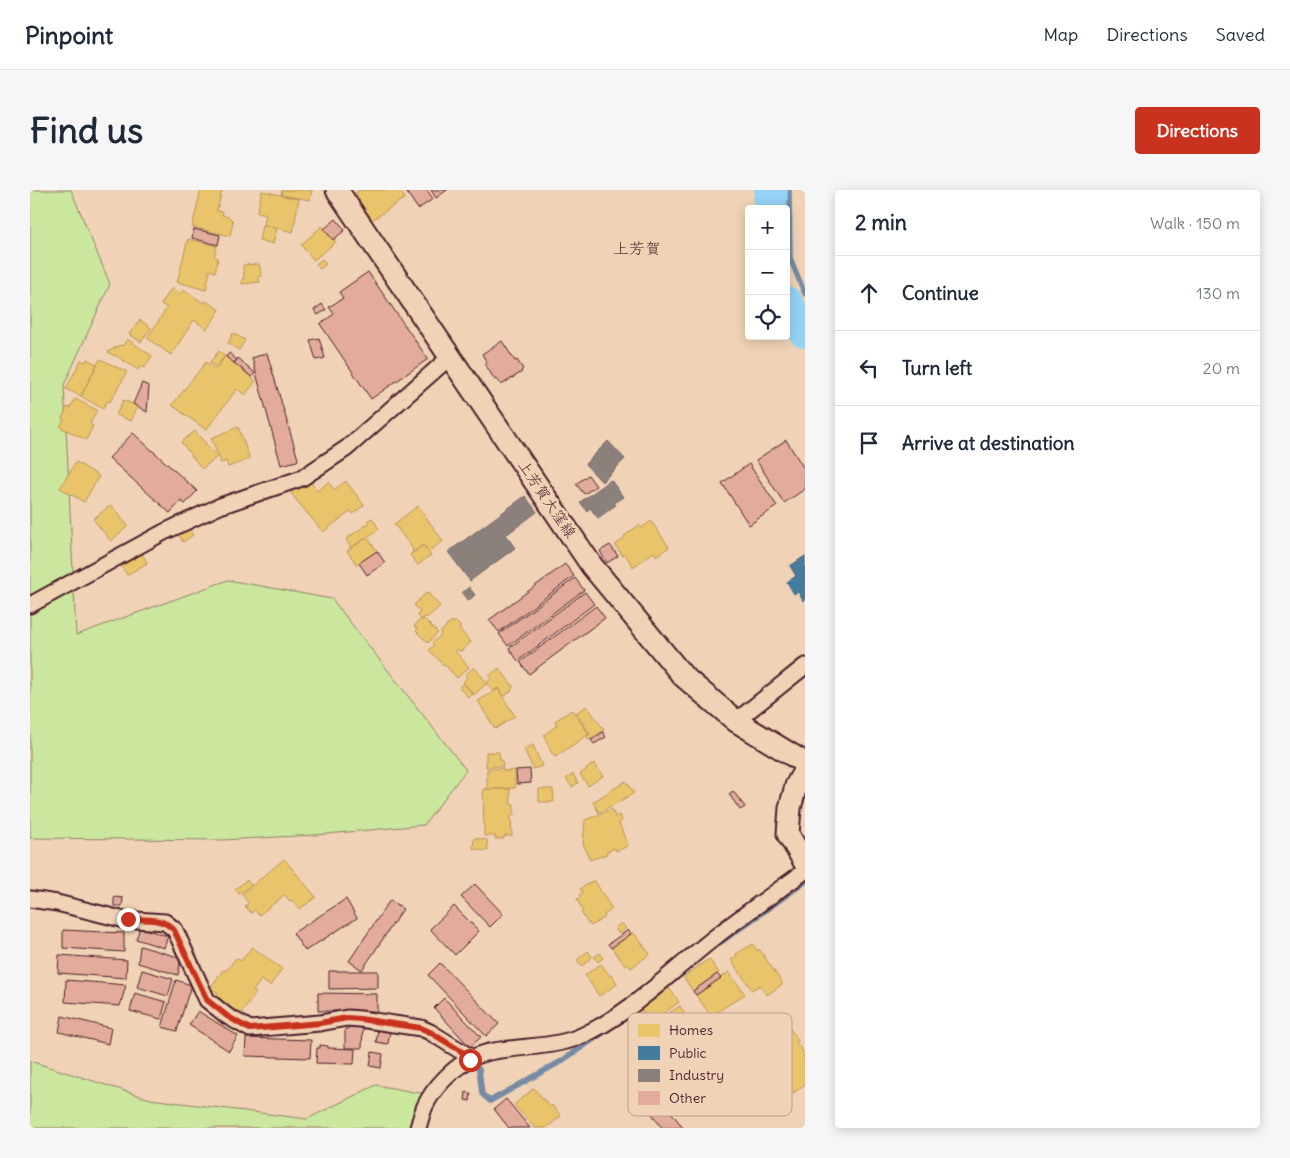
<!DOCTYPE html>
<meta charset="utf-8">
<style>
body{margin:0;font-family:Delius,"Klee One",sans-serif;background:#f6f6f7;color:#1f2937}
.controls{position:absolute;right:15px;top:15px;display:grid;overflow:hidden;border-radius:5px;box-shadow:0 2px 12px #0003}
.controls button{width:45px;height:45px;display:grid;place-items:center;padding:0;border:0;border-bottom:1px solid #e0e1e3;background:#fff;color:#1f2937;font:25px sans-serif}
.stop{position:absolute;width:15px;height:15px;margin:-11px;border:4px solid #c8321e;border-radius:50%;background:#fff}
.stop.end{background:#c8321e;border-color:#fff;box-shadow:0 1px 5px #0008}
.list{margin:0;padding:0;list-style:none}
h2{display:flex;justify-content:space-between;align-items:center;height:65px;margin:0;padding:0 20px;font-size:21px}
h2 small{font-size:16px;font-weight:400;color:#747a83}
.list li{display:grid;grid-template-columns:32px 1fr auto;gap:15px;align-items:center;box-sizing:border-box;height:75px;padding:0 20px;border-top:1px solid #e0e1e3}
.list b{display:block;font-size:19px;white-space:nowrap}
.list em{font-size:16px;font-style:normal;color:#747a83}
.icon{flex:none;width:28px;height:28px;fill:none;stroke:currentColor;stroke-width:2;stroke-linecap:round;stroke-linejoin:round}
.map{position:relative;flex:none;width:775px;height:938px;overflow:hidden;border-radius:5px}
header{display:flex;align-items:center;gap:30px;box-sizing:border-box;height:70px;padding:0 25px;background:#fff;border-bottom:1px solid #e0e1e3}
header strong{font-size:24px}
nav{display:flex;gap:28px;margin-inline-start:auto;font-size:18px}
.intro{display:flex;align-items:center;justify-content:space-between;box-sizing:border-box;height:120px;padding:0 30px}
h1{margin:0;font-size:35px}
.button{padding:12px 22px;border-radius:5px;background:#c8321e;color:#fff;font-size:18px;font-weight:700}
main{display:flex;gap:30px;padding:0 30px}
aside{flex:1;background:#fff;border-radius:5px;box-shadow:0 2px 12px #0003}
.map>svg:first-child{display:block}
.green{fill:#cbe69d;stroke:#8a8264}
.homes{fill:#e9c46a;stroke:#b99257}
.public{fill:#457b9d;stroke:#465f7b}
.industry{fill:#8a817c;stroke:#776464}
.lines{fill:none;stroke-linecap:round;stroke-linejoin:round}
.stream{stroke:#778aa4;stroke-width:5.5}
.river{stroke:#95d2f5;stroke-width:34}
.building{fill:#e3ab9b;stroke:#4a1f2b}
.street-casing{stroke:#4a1f2b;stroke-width:19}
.secondary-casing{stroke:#4a1f2b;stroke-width:25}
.street{stroke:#f0d3b6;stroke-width:15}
.secondary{stroke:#f0d3b6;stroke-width:21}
.route{stroke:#c8321e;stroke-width:6}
.labels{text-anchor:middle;stroke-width:5;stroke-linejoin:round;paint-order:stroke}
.street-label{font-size:15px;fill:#4a1f2b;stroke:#f0d3b6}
.neighbourhood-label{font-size:16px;fill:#4a1f2b;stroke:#f0d3b6}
.key{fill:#f0d3b6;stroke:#be9d8c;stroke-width:1}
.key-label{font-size:14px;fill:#4a1f2b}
</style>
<header>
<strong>Pinpoint</strong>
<nav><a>Map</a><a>Directions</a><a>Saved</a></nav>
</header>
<div class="intro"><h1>Find us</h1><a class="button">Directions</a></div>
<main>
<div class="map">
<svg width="775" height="938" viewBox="0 0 775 938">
<rect width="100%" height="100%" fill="#f0d3b6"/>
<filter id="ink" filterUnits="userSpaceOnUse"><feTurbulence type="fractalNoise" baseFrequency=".02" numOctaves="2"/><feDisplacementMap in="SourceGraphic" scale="10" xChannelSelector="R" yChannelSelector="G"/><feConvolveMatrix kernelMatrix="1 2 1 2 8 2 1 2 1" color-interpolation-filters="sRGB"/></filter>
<g filter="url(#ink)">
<path class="green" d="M0 0H41L80 94 34 195 46 445 198 390 302 409 436 580 394 635 286 645 192 650 0 648Z
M0 871 120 909 277 929 346 895 395 904 382 938H0Z"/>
<path class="homes" d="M171 0H192L187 21 193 22 192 25 199 27 203 31 200 46 162 37Z
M252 0H282L280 10 251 5Z
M329 0H369L375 8 342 30 325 3Z
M232 1 269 9 263 42 234 35 236 24 227 22Z
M232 35 247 38 243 54 229 50Z
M292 36 306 52 284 70 271 55Z
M158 49 187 56 184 66 188 68 185 82 180 80 176 100 147 92Z
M292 69 296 74 290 79 286 74Z
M229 74 232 86 229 87 230 92 212 94V89H214L213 75Z
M142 98 150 104 153 100 160 104 174 113 176 111 190 120 177 139 164 130 141 165 117 148 137 118 131 114Z
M110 130 121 138 111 152 99 144Z
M203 143 215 150 209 160 198 153Z
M97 149 122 166 114 178 111 176 108 180 85 165 84 166 78 162 90 155 93 156Z
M189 161 195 166 187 178 180 172Z
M195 166 226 191 215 205 207 199 176 240 142 215 176 172 185 179Z
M57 169 67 174 51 206 36 199 51 170 55 172Z
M70 169 97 182 80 212 77 211 73 219 51 206Z
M45 209 67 220 60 234 63 236 56 250 30 237 34 230 32 229 37 217 40 218Z
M93 210 108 216 101 231 86 225Z
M208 237 220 269 198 277 196 271 191 273 181 248Z
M165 241 187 267 172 279 151 252Z
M46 272 69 286 54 312 30 298Z
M257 289H278L287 301 299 292 304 300 316 291 334 315 323 324 321 321 293 342 262 305Z
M81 315 98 336 81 351 63 329Z
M388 316 413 351 399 361 393 355 383 363 382 361 383 359 364 334Z
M342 328 349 339 321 358 316 349 339 333 337 331Z
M621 331 639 357 626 366 624 362 603 377 595 364 593 366 585 355 595 348 594 346 609 335 611 338Z
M158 337 163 345 153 352 148 343Z
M337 347 347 361 327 375 317 361Z
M393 355 401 365 388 375 380 365Z
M112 363 117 373 97 385 91 376Z
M397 402 410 416 397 428 395 426 392 430 387 425 390 422 384 415Z
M391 429 392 430 394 429 408 443 398 453 386 441 388 439 384 436Z
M421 431 423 433 425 431 431 437 429 439 441 452 430 462 428 459 425 461 439 477 427 488 415 475 414 476 399 460 404 455 402 453 411 445 410 443Z
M444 477 457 493 444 505 433 492 437 487 435 485Z
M469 478 483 496 481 502 474 506 468 498 463 501 456 493 461 489 459 486Z
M433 493 443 504 439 508 429 497Z
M468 499 485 526 465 539 448 511Z
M557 516 574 540 559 550 557 547 560 544 546 523Z
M542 520 559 544 525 567 521 562 514 545 527 535 525 531Z
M503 555 512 576 503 579 494 559Z
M456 562H469L470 570 472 571 473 576 456 577Z
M564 573 573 586 558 596 550 584Z
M473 578V581L485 580V598L457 599V579Z
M543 584 548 593 542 597 536 589Z
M596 591 604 603 569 623 563 612Z
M453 599H480L481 615 484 614V625H481L482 646H474V649H465V646H454Z
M509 599H523L524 612H509Z
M582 619 585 627 589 625 592 631 589 633 598 656 586 661 585 658 576 662 577 664 560 670 553 653 555 630Z
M444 648 457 650 458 661 443 659Z
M254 669 286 707 270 719 262 710 260 711 255 705 229 725 224 720 221 723 215 716 218 713 212 704Z
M217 690 221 695 209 704 205 699Z
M564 690 582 719 574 725 575 727 561 736 559 733 558 734 551 722 553 721 547 709 551 707 549 705 553 703 550 699Z
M591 733 596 738 589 744 585 738Z
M603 742 620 764 601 778 598 774 595 775 582 758Z
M723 754 727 761 729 759 753 794 737 805 730 795 722 800 701 770 707 766 706 764Z
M222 757 252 779 240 796 231 790 223 801 226 803 209 827 190 814 192 810 186 805 188 803 180 798 193 780 196 781 206 768 211 771Z
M558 761 562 767 552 776 547 770Z
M570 763 573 768 568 772 564 767Z
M679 769 689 783 663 801 653 787Z
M571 774 580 786 582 785 587 793 586 795 569 806 555 785Z
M699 782 715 804 681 826 666 805Z
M639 798 649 812 621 833 611 819Z
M650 816 668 845 646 859 652 868 639 876 614 839Z
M758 836 768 850 766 853 775 864 773 866 775 869V894L764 903 751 886 738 897 725 880 737 869 729 860Z
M504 898 520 917 522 915 531 926 516 938H505L484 915Z"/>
<path class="public" d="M775 366V409L773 411 768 402 764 404 757 392 766 386 760 376Z"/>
<path class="industry" d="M578 251 595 269 572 292 555 274Z
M581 290 593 307 584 313 586 315 568 328 560 318 557 321 550 312Z
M495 306 507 322 476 345 485 358 440 391 418 362Z
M439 397 445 405 438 411 432 403Z"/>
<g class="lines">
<path class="stream" d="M759 0 760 68 775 104
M691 752 775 692
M623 808 662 775
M438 872 449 879 452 904 460 911 530 872 579 839"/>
<path class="river" d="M740 19 741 0
M756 113 763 125 775 141"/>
</g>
<path class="building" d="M375 0H397L403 9 388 19Z
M401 0H417L406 8Z
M306 29 315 40 303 50 294 39Z
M164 39 190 45 188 55 162 48Z
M338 82 398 169 341 209 290 134 304 124 299 117 313 108 309 102Z
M292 114 296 120 288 125 284 120Z
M289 148 295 168 286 170 280 150Z
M472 151 485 171 487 170 493 179 491 181 492 182 471 195 467 189 465 190 455 174 457 173 452 164Z
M199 163 207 170 204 173 196 167Z
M237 163 268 269 267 271 251 275 222 168Z
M208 168 225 183 222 187 204 173Z
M112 193 119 196 117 222 103 214Z
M103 243 167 301 155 314 151 311 140 323 79 268Z
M756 250 775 280V299L754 313 726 270Z
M719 274 747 316 719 335 692 293Z
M558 285 566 296 554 304 546 294Z
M580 355 588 366 577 373 570 361Z
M347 361 355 373 337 385 329 373Z
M535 374 544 386 469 442 459 430Z
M545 388 554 400 478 456 469 444Z
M555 402 564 414 488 471 479 458Z
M566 416 575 428 499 484 490 472Z
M573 542 576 547 564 554 561 550Z
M500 579 501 593 487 594 486 580Z
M703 601 715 617 710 620 699 604Z
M445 694 473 724 460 737 431 707Z
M84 707 93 708 92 716H84Z
M316 709 327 728 275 761 263 743Z
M360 710 373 719 332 780 319 771Z
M424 716 449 741 425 765 400 739Z
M110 738 138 746 134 758 106 749Z
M33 740 94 743V762L33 758Z
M598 740 601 744 581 758 578 754Z
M110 756 148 767 150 773 148 785 108 773Z
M29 765 97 770 96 788 28 783Z
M410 773 469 834 456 846 398 785Z
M112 780 143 789 138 806 107 797Z
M299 781H348V798L299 799Z
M687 784 691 788 666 805 663 801Z
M36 790 96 795 90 816 35 812Z
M146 790 161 795 147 841 132 837Z
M105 803 136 812 131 829 100 821Z
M288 803 347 804V821H288Z
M414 808 451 847 440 857 404 818Z
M168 821 208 846 199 861 159 835Z
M32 826 81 838 78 854 29 842Z
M319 835H333L332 858H315V839H318Z
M348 839 360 841 358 854 346 852Z
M216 848 281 850 280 868 215 866Z
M290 855 298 856V858L325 859 324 874 286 873 287 858H290Z
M342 862 353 864 351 878 340 876Z
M436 902 441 903 440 911 435 910Z
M476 909 500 938H479L464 919Z
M633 911 653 938H632L619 920Z"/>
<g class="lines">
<defs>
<path id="street" d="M0 415 134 342 190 316 272 288 317 258 421 166
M706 531 775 476
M0 709 27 713 91 729 135 732 145 740 177 810 197 826 220 839 290 833 317 828 330 829 391 838 400 842 442 868
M388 938C390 931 392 923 395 916 404 897 423 878 442 868 452 863 467 860 479 859 503 856 526 856 549 847 598 826 642 781 684 748 713 725 745 703 775 681"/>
<path id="secondary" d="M307 0 562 376 653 486 706 531 775 573
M775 579 766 596 760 618 758 644 775 673"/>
</defs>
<use href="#street" class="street-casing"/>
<use href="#secondary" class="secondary-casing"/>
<use href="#street" class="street"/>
<use href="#secondary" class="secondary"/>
</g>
</g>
<g class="lines" filter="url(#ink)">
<path class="route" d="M98 729C115 730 132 727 144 740L177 810 197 826 214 836 220 839 290 833 317 828 330 829 391 838 400 842 442 868 440 870"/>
</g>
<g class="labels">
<g class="street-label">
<text transform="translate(517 309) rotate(56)" y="5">上芳賀大窪線</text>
</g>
<g class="neighbourhood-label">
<text x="607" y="64">上芳賀</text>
</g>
</g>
<rect x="598" y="823" width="164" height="103" rx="8" class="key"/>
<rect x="608" y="834" width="22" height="13" fill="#e9c46a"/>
<rect x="608" y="856" width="22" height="14" fill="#457b9d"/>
<rect x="608" y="879" width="22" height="13" fill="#8a817c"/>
<rect x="608" y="901" width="22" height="14" fill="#e3ab9b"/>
<g class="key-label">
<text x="639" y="845">Homes</text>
<text x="639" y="868">Public</text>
<text x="639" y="890">Industry</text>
<text x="639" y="913">Other</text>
</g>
</svg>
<div class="controls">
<button>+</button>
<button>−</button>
<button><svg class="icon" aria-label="locate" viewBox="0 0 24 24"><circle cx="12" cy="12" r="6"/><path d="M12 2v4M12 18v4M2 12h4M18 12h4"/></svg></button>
</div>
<div class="stop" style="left:440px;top:870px"></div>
<div class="stop end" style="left:98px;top:729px"></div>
</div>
<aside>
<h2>2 min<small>Walk · 150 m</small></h2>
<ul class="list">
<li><svg class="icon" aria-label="ahead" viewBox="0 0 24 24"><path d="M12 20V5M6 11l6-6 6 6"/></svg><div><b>Continue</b></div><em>130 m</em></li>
<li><svg class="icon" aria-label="left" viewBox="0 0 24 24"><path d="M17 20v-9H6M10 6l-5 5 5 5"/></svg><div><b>Turn left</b></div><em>20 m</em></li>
<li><svg class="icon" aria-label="arrive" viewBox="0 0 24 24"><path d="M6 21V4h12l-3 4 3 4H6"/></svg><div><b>Arrive at destination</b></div></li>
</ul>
</aside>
</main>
